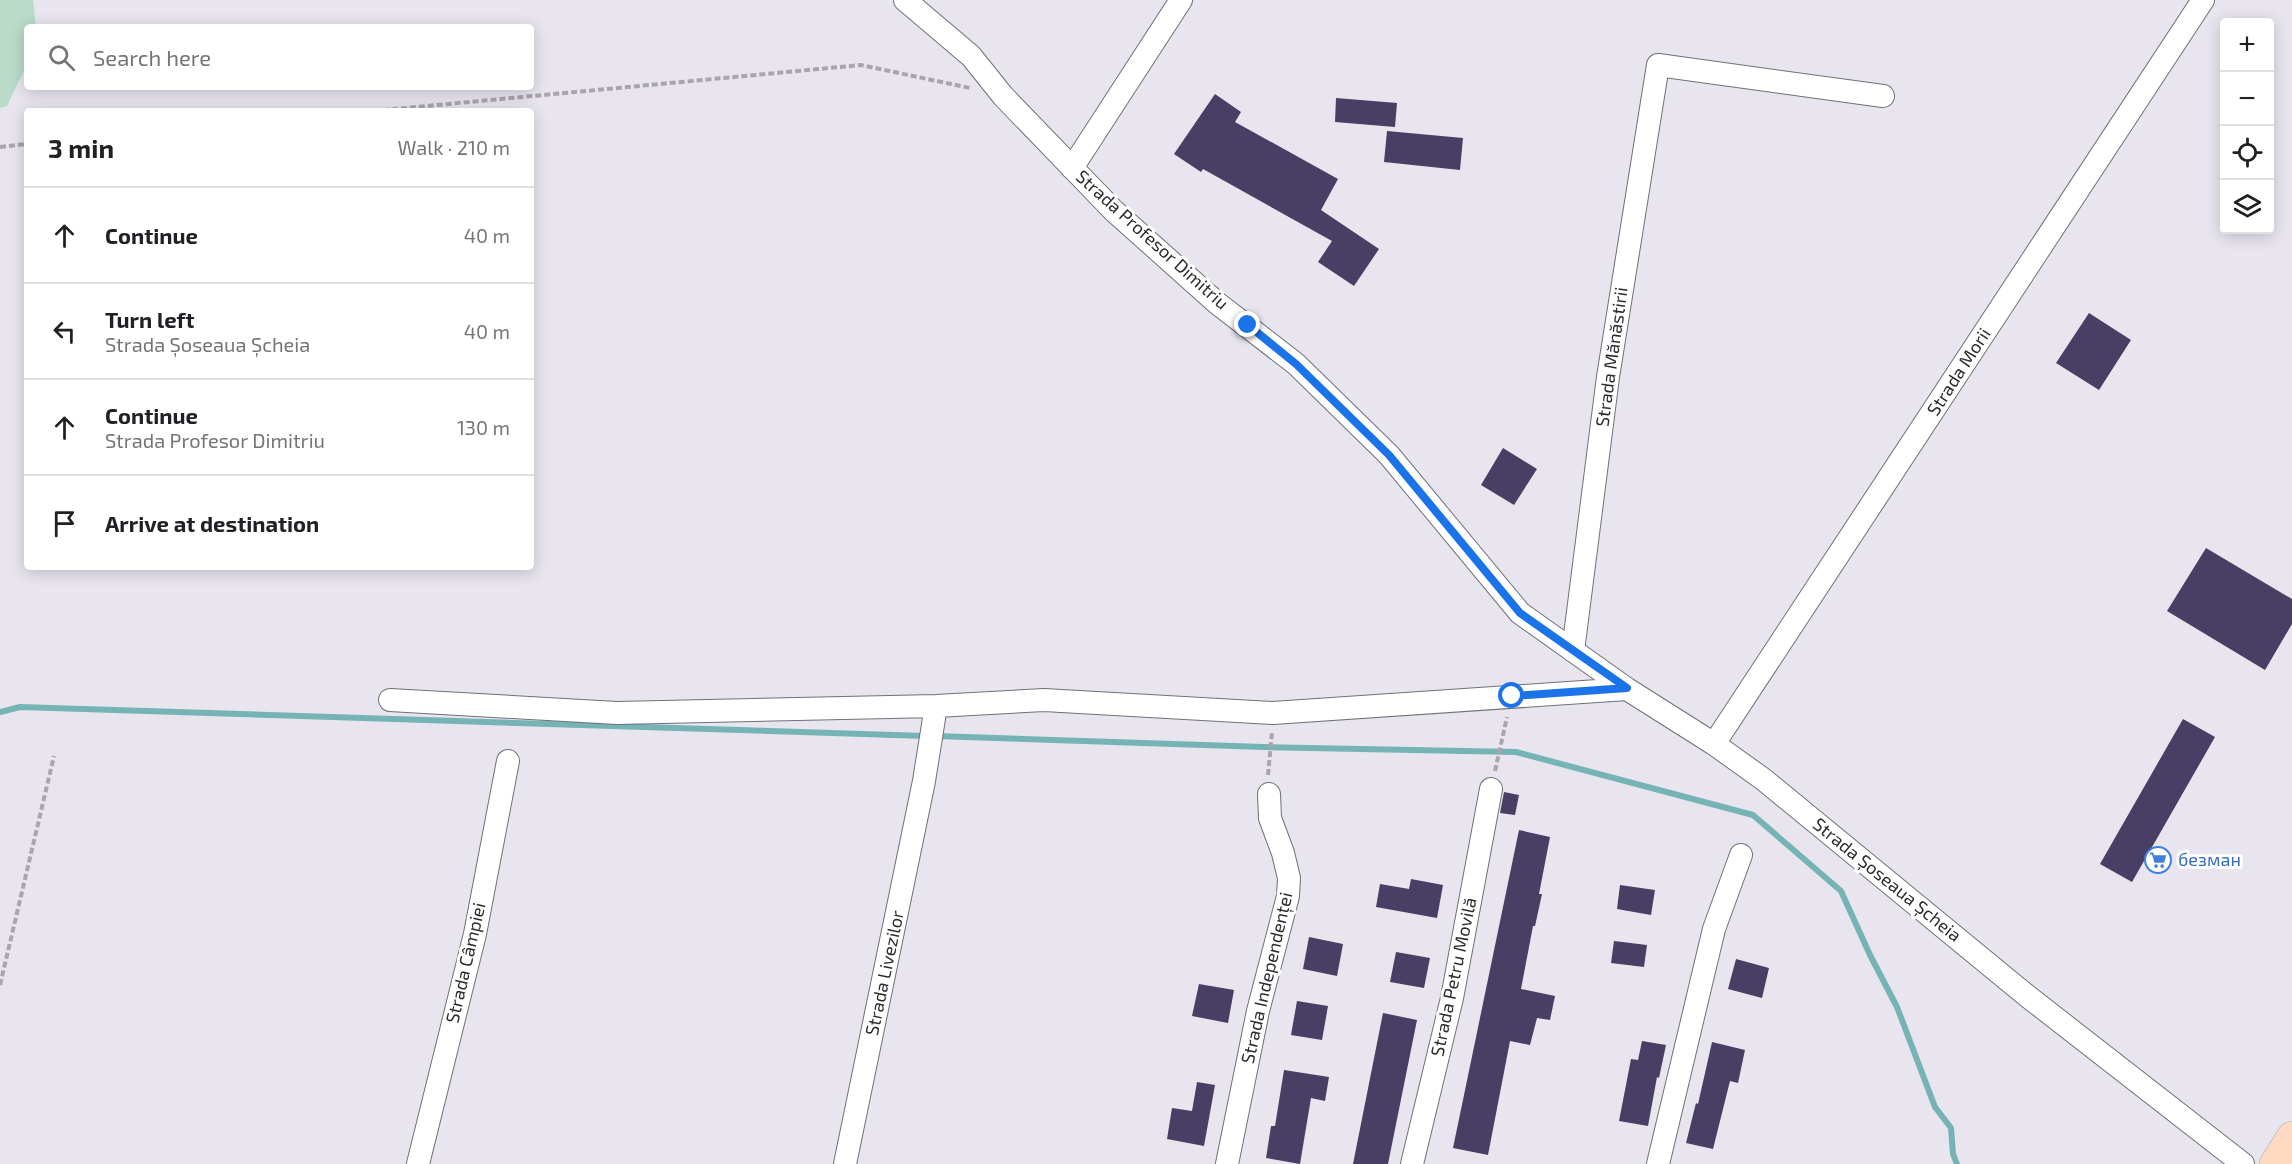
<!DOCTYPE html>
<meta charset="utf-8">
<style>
body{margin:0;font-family:"Exo 2",sans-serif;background:#f6f6f6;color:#202124}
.controls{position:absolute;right:18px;top:18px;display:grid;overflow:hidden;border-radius:6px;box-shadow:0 3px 15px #0003}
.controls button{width:54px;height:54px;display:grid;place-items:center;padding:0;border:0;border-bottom:2px solid #e0e0e0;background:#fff;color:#202124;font:30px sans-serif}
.stop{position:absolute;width:18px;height:18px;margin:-14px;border:4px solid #1a73e8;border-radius:50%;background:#fff}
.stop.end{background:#1a73e8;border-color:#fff;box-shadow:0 2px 6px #0008}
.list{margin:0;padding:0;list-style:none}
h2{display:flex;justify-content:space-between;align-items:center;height:78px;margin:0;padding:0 24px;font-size:26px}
h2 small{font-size:20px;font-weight:400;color:#757577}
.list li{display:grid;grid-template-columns:39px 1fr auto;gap:18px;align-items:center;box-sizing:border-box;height:96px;padding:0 24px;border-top:2px solid #e0e0e0}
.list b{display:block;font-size:22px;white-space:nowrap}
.list p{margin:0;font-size:20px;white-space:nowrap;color:#757577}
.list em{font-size:20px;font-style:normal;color:#757577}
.icon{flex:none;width:33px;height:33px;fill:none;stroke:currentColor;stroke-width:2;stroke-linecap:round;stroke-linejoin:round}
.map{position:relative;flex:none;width:2292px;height:1164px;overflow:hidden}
.search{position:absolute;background:#fff;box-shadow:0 3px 15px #0003;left:24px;top:24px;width:510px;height:66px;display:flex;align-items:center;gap:15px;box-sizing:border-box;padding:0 21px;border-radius:6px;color:#757577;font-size:22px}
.panel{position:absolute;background:#fff;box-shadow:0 3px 15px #0003;left:24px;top:108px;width:510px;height:462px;border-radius:6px}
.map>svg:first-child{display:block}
.green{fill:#badbca}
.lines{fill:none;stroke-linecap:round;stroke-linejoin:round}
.stream{stroke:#76b3b5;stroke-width:6}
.building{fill:#473f64}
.minor-casing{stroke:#716f77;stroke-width:24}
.major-casing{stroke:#c4c4c5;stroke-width:32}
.path{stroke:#a8a5ad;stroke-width:4;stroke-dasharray:6 3;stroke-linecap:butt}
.minor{stroke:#fff;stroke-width:22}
.major{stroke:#ffdac2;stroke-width:30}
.route{stroke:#1a73e8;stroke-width:8}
.labels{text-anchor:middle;stroke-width:6;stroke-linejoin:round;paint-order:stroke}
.street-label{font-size:18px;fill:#2c2b2f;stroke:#fff}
.shop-label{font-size:18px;fill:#366cbe;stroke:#fff;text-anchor:start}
</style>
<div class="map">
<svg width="2292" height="1164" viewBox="0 0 2292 1164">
<rect width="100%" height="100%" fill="#e8e5ef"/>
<path class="green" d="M0 0H33L36 27H27V64L7 106 0 108Z"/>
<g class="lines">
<path class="stream" d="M0 712 20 707 925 736
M936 736 1263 747 1516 752 1753 815 1841 891 1870 955 1897 1007 1935 1107 1951 1128 1953 1154 1957 1164"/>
</g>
<path class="building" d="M1215 94 1241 112 1235 122 1338 179 1321 210 1379 249 1354 286 1318 262 1332 241 1203 169 1201 172 1174 154Z
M1336 98 1397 103 1395 127 1335 122Z
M1387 131 1463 138 1460 170 1384 162Z
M2089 313 2131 340 2099 390 2056 363Z
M1503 448 1537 469 1514 505 1481 485Z
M2206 548 2292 599V624L2265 670 2167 611Z
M2183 719 2215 737 2132 882 2100 864Z
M1504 792 1519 795 1515 815 1500 813Z
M1519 830 1550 837 1539 894H1542L1535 926H1533L1521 989 1555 996 1550 1020 1537 1018 1530 1045 1510 1041 1488 1155 1453 1148Z
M1411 879 1443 885 1437 918 1376 907 1380 884 1409 889Z
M1620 885 1655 890 1651 915 1617 909Z
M1309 937 1343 944 1337 976 1303 969Z
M1614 941 1647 945 1644 967 1611 963Z
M1396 952 1430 958 1424 988 1390 982Z
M1736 959 1769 968 1762 998 1728 989Z
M1199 984 1234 990 1228 1023 1192 1016Z
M1297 1001 1328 1006 1322 1040 1291 1035Z
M1383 1013 1417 1020 1388 1164H1353Z
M1642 1041 1666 1045 1659 1078 1657 1077 1648 1126 1619 1121 1631 1059 1638 1060Z
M1712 1042 1745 1050 1738 1083 1730 1081 1713 1149 1686 1143 1696 1103 1698 1104Z
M1284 1070 1329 1077 1325 1101 1311 1098 1300 1164 1266 1158 1271 1126H1275Z
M1197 1082 1215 1085 1204 1146 1167 1139 1172 1108 1192 1111Z"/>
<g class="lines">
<defs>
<path id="minor" d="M905 0 971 56 1003 96 1114 211 1217 303 1296 364 1389 455 1520 613 1627 689 1714 744 1763 779 2026 995 2243 1164
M1072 168 1181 0
M1573 651 1608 377 1658 65 1883 96
M390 700 617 713 936 706 1044 700 1273 713 1627 689
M1714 744 2203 0
M418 1164 475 934 508 761
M845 1164 924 781 936 706
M1227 1164 1258 1011 1288 896 1289 878 1283 853 1270 818 1269 794
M1412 1164 1452 998 1491 789
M1658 1164 1714 929 1741 855"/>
<path id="major" d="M2275 1164 2292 1137"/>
</defs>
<use href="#minor" class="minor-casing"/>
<use href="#major" class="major-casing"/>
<path class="path" d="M374 111 861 65 970 88
M0 147 27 144
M1495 771 1507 717
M1268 775 1272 732
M0 985 54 756"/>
<use href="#minor" class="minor"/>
<use href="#major" class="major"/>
</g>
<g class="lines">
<path class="route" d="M1248 325 1296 364 1389 455 1520 613 1627 688 1512 696"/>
</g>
<defs>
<symbol id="supermarket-ring" viewBox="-11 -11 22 22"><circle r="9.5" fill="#fff" stroke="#3f7fe0" stroke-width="1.5"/><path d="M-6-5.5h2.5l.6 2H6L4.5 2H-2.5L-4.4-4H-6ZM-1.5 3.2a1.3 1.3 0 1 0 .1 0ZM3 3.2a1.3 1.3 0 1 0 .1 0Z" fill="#3f7fe0"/></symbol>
</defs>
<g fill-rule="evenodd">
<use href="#supermarket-ring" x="2143" y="845" width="30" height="30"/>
</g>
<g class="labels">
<g class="street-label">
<text transform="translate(1152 240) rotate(42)" y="6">Strada Profesor Dimitriu</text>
<text transform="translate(1612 357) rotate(-82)" y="6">Strada Mănăstirii</text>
<text transform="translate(1959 372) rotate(-57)" y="6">Strada Morii</text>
<text transform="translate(1887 880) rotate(39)" y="6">Strada Șoseaua Șcheia</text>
<text transform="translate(466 963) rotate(-77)" y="6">Strada Câmpiei</text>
<text transform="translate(885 973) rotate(-78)" y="6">Strada Livezilor</text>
<text transform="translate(1454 977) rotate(-78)" y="6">Strada Petru Movilă</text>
<text transform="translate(1267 978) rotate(-77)" y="6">Strada Independenței</text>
</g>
<g class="shop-label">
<text x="2178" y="866">безман</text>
</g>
</g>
</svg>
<div class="controls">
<button>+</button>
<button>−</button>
<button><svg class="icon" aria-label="locate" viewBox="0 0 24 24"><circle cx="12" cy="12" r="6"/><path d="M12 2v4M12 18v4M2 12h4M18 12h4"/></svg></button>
<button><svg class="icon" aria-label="layers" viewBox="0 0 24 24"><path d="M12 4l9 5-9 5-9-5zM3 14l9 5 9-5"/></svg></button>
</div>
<div class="stop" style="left:1512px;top:696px"></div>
<div class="stop end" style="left:1248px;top:325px"></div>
<div class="search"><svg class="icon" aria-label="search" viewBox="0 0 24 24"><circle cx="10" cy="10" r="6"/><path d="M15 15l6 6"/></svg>Search here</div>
<section class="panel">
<h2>3 min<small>Walk · 210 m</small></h2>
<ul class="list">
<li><svg class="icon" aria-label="ahead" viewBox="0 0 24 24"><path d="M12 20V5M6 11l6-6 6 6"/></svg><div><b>Continue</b></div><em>40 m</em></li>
<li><svg class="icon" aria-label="left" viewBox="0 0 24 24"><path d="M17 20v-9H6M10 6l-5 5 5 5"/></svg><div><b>Turn left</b><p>Strada Șoseaua Șcheia</p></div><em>40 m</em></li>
<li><svg class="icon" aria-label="ahead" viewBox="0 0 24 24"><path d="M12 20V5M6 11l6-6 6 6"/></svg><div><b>Continue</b><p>Strada Profesor Dimitriu</p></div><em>130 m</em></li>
<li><svg class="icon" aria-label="arrive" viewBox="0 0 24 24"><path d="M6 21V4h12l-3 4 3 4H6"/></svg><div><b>Arrive at destination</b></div></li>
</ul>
</section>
</div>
